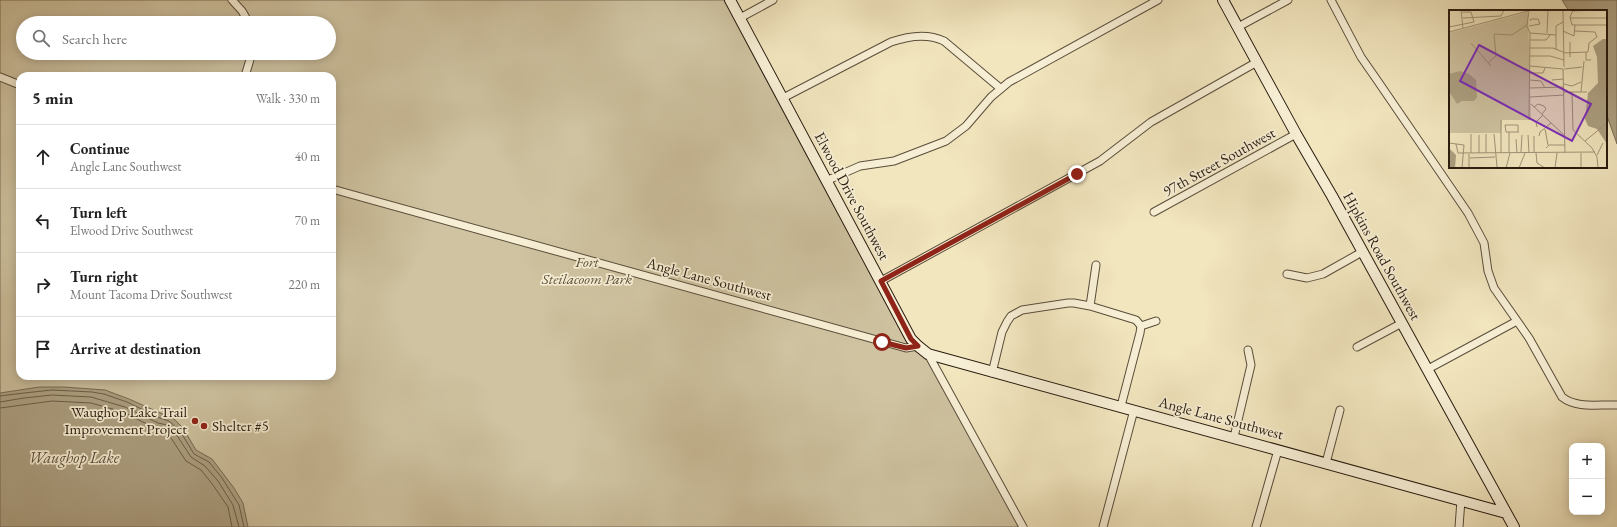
<!DOCTYPE html>
<meta charset="utf-8">
<style>
body{margin:0;font-family:"EB Garamond",serif;background:#f6f6f6;color:#222}
.controls{position:absolute;right:12px;bottom:12px;display:grid;overflow:hidden;border-radius:8px;box-shadow:0 2px 10px #0003}
.controls button{width:36px;height:36px;display:grid;place-items:center;padding:0;border:0;border-bottom:1px solid #e0e0e0;background:#fff;color:#222;font:20px sans-serif}
.stop{position:absolute;width:12px;height:12px;margin:-9px;border:3px solid #8f2418;border-radius:50%;background:#fff}
.stop.end{background:#8f2418;border-color:#fff;box-shadow:0 1px 4px #0008}
.list{margin:0;padding:0;list-style:none}
h2{display:flex;justify-content:space-between;align-items:center;height:52px;margin:0;padding:0 16px;font-size:17px}
h2 small{font-size:13px;font-weight:400;color:#767676}
.list li{display:grid;grid-template-columns:26px 1fr auto;gap:12px;align-items:center;box-sizing:border-box;height:64px;padding:0 16px;border-top:1px solid #e0e0e0}
.list b{display:block;font-size:15px;white-space:nowrap}
.list p{margin:0;font-size:13px;white-space:nowrap;color:#767676}
.list em{font-size:13px;font-style:normal;color:#767676}
.icon{flex:none;width:22px;height:22px;fill:none;stroke:currentColor;stroke-width:2;stroke-linecap:round;stroke-linejoin:round}
.map{position:relative;flex:none;width:1617px;height:527px;overflow:hidden}
.search{position:absolute;background:#fff;box-shadow:0 2px 10px #0003;left:16px;top:16px;width:320px;height:44px;display:flex;align-items:center;gap:10px;box-sizing:border-box;padding:0 14px;border-radius:22px;color:#767676;font-size:15px}
.panel{position:absolute;background:#fff;box-shadow:0 2px 10px #0003;left:16px;top:72px;width:320px;height:308px;border-radius:12px}
.map>svg:first-child{display:block}
.green{fill:#cfc3a1;stroke:#7b6e58;fill-rule:evenodd}
.water{fill:#ada183;stroke:#776b54}
.lines{fill:none;stroke-linecap:round;stroke-linejoin:round}
.shore{stroke:#6a5e48;stroke-width:1}
.street-casing{stroke:#5a4d3a;stroke-width:9}
.secondary-casing{stroke:#271a0e;stroke-width:12}
.street{stroke:#f7efd5;stroke-width:7}
.secondary{stroke:#f7efd5;stroke-width:10}
.route{stroke:#8f2418;stroke-width:5}
.poi-dot{fill:#8f2418;stroke:#f7efd5;stroke-width:1.5}
.labels{text-anchor:middle;stroke-width:3.5;stroke-linejoin:round;paint-order:stroke}
.street-label{font-size:15px;fill:#271a0e;stroke:#f7efd5}
.park-label{font-size:15px;font-style:italic;fill:#594d3a;stroke:#f7efd5}
.poi-label{font-size:15px;fill:#271a0e;stroke:#f7efd5;text-anchor:end}
.water-label{font-size:16px;font-style:italic;fill:#5d503d;stroke:#f7efd5}
.inset-road{fill:none;stroke:#a19478;stroke-width:1}
.view{fill:#7b2cbf;fill-opacity:0.15;stroke:#7b2cbf;stroke-width:2}
.inset-edge{fill:none;stroke:#271a0e;stroke-width:2}
</style>
<div class="map">
<svg width="1617" height="527" viewBox="0 0 1617 527">
<rect width="100%" height="100%" fill="#f2e6bf"/>
<filter id="stains"><feTurbulence type="fractalNoise" baseFrequency=".005" numOctaves="4"/><feColorMatrix values="0 0 0 0 .2 0 0 0 0 .09 0 0 0 0 .02 0 0 0 .5 -.17"/></filter>
<radialGradient id="worn" r=".72"><stop offset=".6" stop-color="#630" stop-opacity="0"/><stop offset="1" stop-color="#630" stop-opacity=".3"/></radialGradient>
<path class="green" d="M0 0H730L1020 527H0ZM23 23H329V53H23ZM20 76H332V376H20Z"/>
<path class="water" d="M1562 0H1617V144L1607 116 1606 107V11H1569Z
M39 387H64L105 390 129 399 174 419 183 428 196 450 212 459 234 488 243 503 248 527H0V393Z"/>
<g class="lines">
<path class="shore" d="M0 396 24 393 52 390 92 392 104 394 127 402 160 418 169 421 180 431 194 454 209 462 222 478 239 505 244 527
M0 402 24 398 52 395 91 397 125 407 158 423 167 425 176 434 191 457 205 466 218 481 233 505 239 527
M0 408 52 401 91 403 123 412 155 428 164 431 171 438 186 461 201 470 213 485 228 507 232 527"/>
<defs>
<path id="street" d="M232 0 242 11 249 23
M1331 0 1361 57 1377 80 1468 213 1484 243 1488 271 1494 288 1529 338 1562 397C1577 409 1599 404 1617 405
M740 18 773 0
M1238 27 1288 0
M245 76 252 53
M0 77 20 85
M783 98 891 42C908 36 927 33 944 41L1000 88
M826 181 860 166 894 161 946 141 966 126 991 97 1009 82 1158 0
M332 189 906 348 918 346
M1154 212 1296 134
M1287 274 1307 278 1323 274 1362 252
M881 281 1100 161 1151 122 1257 62
M1090 306 1096 265
M1141 326 1156 321
M1357 347 1402 323
M928 354 1023 527
M1428 369 1517 321
M992 373 1002 332 1007 322 1011 316 1022 310 1068 303H1074L1090 306 1136 320 1141 326 1140 333 1121 406
M1234 437 1251 365 1248 350
M1326 463 1340 410
M1103 527 1134 410
M1256 527 1278 450
M1459 527 1461 500"/>
<path id="secondary" d="M730 0 911 339 918 346 928 354 1506 513
M1223 0 1296 134 1332 196 1514 527"/>
</defs>
<use href="#street" class="street-casing"/>
<use href="#secondary" class="secondary-casing"/>
<use href="#street" class="street"/>
<use href="#secondary" class="secondary"/>
</g>
<g class="lines">
<path class="route" d="M882 342 906 348 918 346 911 339 881 281 1077 174"/>
</g>
<g class="poi-dot">
<circle cx="195" cy="421" r="4"/>
<circle cx="204" cy="426" r="4"/>
</g>
<g class="labels">
<g class="street-label">
<text transform="translate(1219 162) rotate(-29)" y="5">97th Street Southwest</text>
<text transform="translate(852 196) rotate(62)" y="5">Elwood Drive Southwest</text>
<text transform="translate(1382 256) rotate(61)" y="5">Hipkins Road Southwest</text>
<text transform="translate(709 279) rotate(15)" y="5">Angle Lane Southwest</text>
<text transform="translate(1221 418) rotate(15)" y="5">Angle Lane Southwest</text>
</g>
<g class="park-label">
<text x="587" y="267">Fort<tspan x="587" dy="17">Steilacoom Park</tspan></text>
</g>
<g class="poi-label">
<text x="187" y="417">Waughop Lake Trail<tspan x="187" dy="17">Improvement Project</tspan></text>
<text x="212" y="431" text-anchor="start">Shelter #5</text>
</g>
<g class="water-label">
<text x="74" y="463">Waughop Lake</text>
</g>
</g>
<g transform="translate(1449 10)">
<rect width="158" height="158" fill="#f2e6bf"/>
<path d="M79 2 82 110H53L52 123H0V23Z" fill="#cfc3a1"/>
<path d="M154 29H158V134L148 119 139 116 136 109 139 83 149 73 148 47 144 36ZM11 61 20 64 27 70 28 87 25 91H13L8 94 0 81V64ZM0 138 7 145 6 158H0Z" fill="#ada183"/>
<path class="inset-road" d="M12 0 14 18M114 0 115 57M124 0 121 7 123 15H158M123 1 148 0M14 8 52 6 55 0M121 8H158M78 15 80 1M78 16 81 23 80 110M80 16 91 14 89 9H82L81 11M0 17 25 12 22 2H13M114 21 125 26 126 15M0 22 83 0M81 23 107 25M98 23 99 0M81 30H97L101 25M121 32V47M22 33 42 56M81 38H104L114 42M107 39V16L114 12M137 42V50H142M114 43 139 42 140 33 148 27 146 22 126 21M81 46H101L115 50M39 53 47 46 45 24 63 25 78 15M81 56 114 59M114 59 116 143M115 59 133 57M81 63H94L96 58M81 70 92 71 96 78M103 70 115 69M115 74 123 76 132 72M81 78 115 77M115 82H138M123 82 124 120 143 138 148 147 149 158M132 82 135 51M81 87 115 85M82 94 116 126M85 97 89 94 95 96 97 99 93 104M52 110V143M88 117 87 112 94 105M96 119 99 135M60 122V143M69 122V115H56L57 122H70M22 124V143M37 124V143M45 124 48 157M79 125 80 143M85 126V143M90 126 91 122 102 113M67 129 68 143M136 131 158 113M0 133 15 135 13 158M7 134 9 143 146 142M97 138 100 135H116M72 142 73 125M30 143V125M87 143 88 153 96 158M132 143V158M148 145 154 133M21 148 46 147M20 158V144M57 158 61 143M70 158 76 143M106 158 108 143"/>
<path class="view" d="M30 35 142 94 123 131 11 71Z"/>
<rect width="158" height="158" class="inset-edge"/>
</g>
<rect width="100%" height="100%" filter="url(#stains)"/>
<rect width="100%" height="100%" fill="url(#worn)"/>
</svg>
<div class="controls">
<button>+</button>
<button>−</button>
</div>
<div class="stop" style="left:882px;top:342px"></div>
<div class="stop end" style="left:1077px;top:174px"></div>
<div class="search"><svg class="icon" aria-label="search" viewBox="0 0 24 24"><circle cx="10" cy="10" r="6"/><path d="M15 15l6 6"/></svg>Search here</div>
<section class="panel">
<h2>5 min<small>Walk · 330 m</small></h2>
<ul class="list">
<li><svg class="icon" aria-label="ahead" viewBox="0 0 24 24"><path d="M12 20V5M6 11l6-6 6 6"/></svg><div><b>Continue</b><p>Angle Lane Southwest</p></div><em>40 m</em></li>
<li><svg class="icon" aria-label="left" viewBox="0 0 24 24"><path d="M17 20v-9H6M10 6l-5 5 5 5"/></svg><div><b>Turn left</b><p>Elwood Drive Southwest</p></div><em>70 m</em></li>
<li><svg class="icon" aria-label="right" viewBox="0 0 24 24"><path d="M7 20v-9h11M14 6l5 5-5 5"/></svg><div><b>Turn right</b><p>Mount Tacoma Drive Southwest</p></div><em>220 m</em></li>
<li><svg class="icon" aria-label="arrive" viewBox="0 0 24 24"><path d="M6 21V4h12l-3 4 3 4H6"/></svg><div><b>Arrive at destination</b></div></li>
</ul>
</section>
</div>
